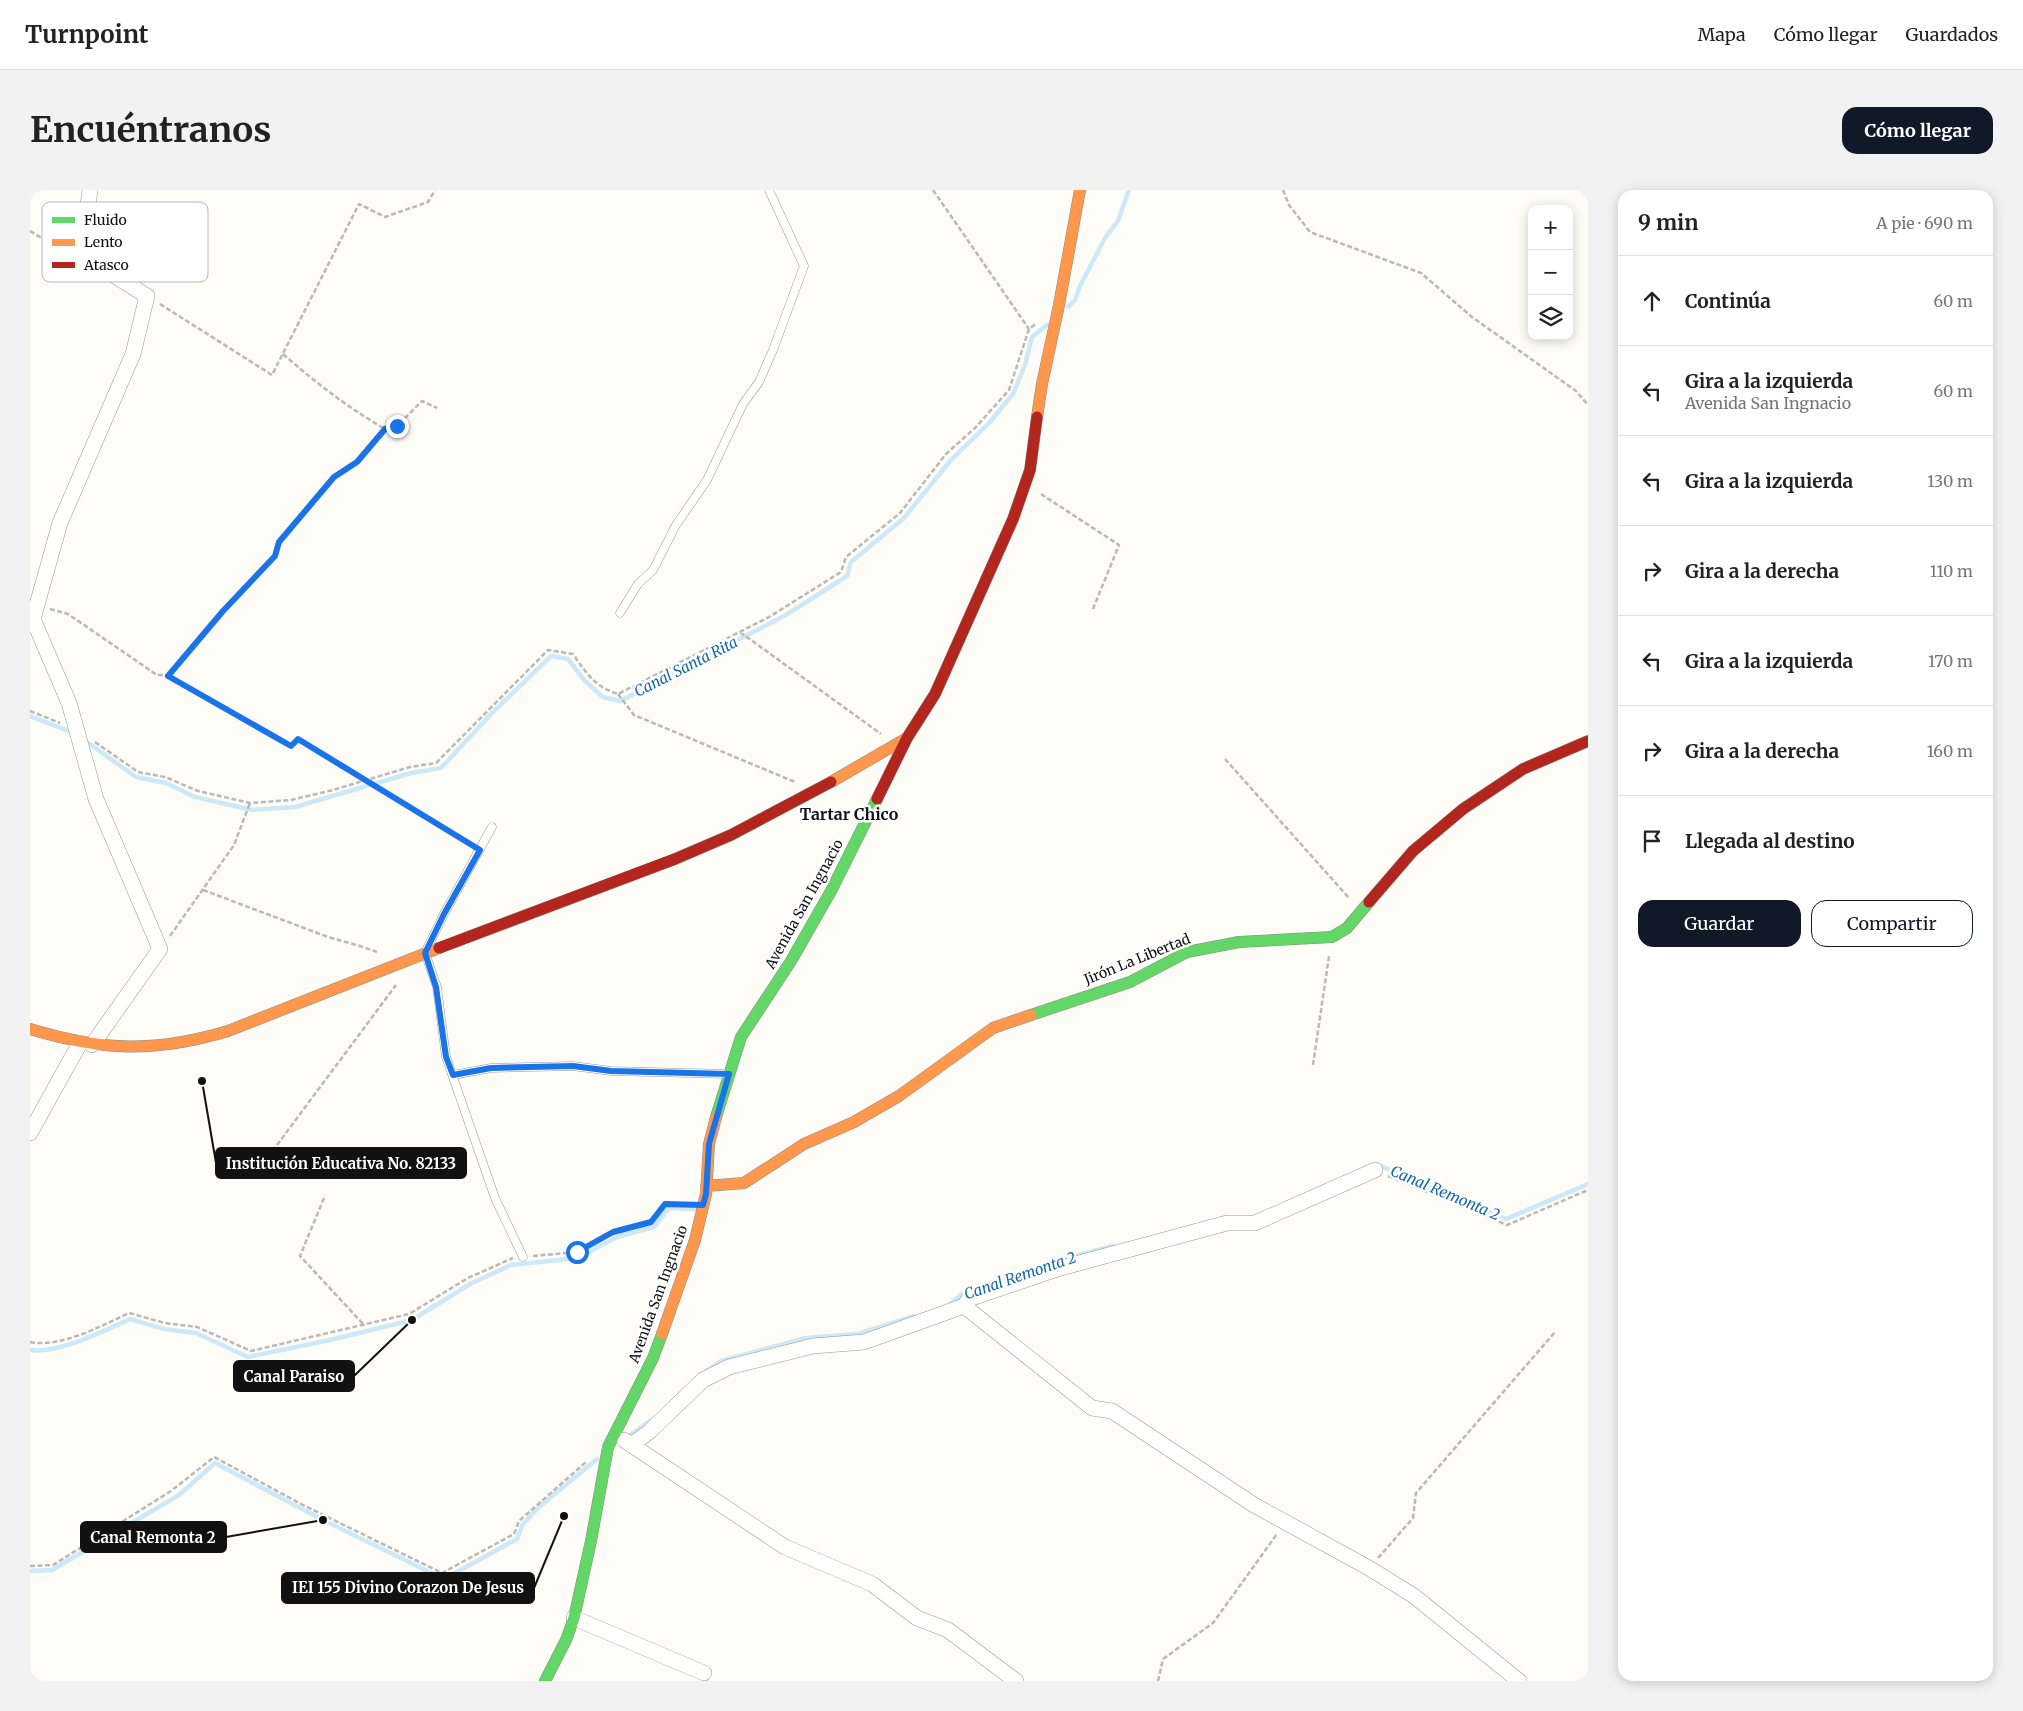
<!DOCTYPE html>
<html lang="es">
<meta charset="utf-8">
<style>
body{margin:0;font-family:Merriweather,serif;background:#f2f2f2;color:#222}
.controls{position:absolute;right:15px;top:15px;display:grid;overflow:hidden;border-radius:10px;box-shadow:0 2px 12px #0003}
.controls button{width:45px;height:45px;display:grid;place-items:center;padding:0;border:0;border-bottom:1px solid #e0e0e0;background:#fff;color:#222;font:25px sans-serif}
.stop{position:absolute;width:15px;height:15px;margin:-11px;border:4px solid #1a73e8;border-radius:50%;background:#fff}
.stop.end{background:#1a73e8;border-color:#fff;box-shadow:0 1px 5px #0008}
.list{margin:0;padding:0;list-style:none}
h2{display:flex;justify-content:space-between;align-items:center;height:65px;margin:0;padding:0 20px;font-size:21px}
h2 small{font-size:16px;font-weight:400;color:#767676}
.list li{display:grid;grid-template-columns:32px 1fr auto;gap:15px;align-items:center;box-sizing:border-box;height:90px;padding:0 20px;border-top:1px solid #e0e0e0}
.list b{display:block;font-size:19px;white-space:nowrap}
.list p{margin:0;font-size:16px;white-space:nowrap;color:#767676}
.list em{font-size:16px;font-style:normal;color:#767676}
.actions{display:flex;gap:10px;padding:15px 20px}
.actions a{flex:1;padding:11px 0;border:1px solid #111827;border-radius:15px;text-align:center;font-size:18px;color:#111827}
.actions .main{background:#111827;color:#fff}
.icon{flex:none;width:28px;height:28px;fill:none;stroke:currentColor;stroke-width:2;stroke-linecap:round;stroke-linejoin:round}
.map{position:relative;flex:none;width:1558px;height:1491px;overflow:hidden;border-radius:15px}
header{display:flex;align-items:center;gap:30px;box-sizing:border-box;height:70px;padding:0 25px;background:#fff;border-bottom:1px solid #e0e0e0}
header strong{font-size:24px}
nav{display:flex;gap:28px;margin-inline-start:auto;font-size:18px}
.intro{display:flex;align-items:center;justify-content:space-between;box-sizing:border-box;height:120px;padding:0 30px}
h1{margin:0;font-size:35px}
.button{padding:12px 22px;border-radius:15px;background:#111827;color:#fff;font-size:18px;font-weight:700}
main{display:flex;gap:30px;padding:0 30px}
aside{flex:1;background:#fff;border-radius:15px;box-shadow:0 2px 12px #0003}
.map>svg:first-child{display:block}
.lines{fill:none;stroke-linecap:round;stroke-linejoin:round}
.stream{stroke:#cde8f7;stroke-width:4.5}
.lane-casing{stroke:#979795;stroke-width:9}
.street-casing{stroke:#979795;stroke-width:16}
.fast-casing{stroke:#8e8d8b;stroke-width:12}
.slow-casing{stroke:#8e8d8b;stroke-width:12}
.jam-casing{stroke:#8e8d8b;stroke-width:12}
.path{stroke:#b9b9b8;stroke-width:2.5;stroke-dasharray:5 2.5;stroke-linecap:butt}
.lane{stroke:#fffffe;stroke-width:8}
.street{stroke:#fffffe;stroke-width:15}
.fast{stroke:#63d668;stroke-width:11}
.slow{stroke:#ff974d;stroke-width:11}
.jam{stroke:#b3261e;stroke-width:11}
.route{stroke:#1a73e8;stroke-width:6}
.labels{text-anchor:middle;stroke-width:5;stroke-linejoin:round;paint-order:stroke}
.street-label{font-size:14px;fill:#111;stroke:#fff}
.water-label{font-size:15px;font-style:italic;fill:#1768a6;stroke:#fff}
.quarter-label{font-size:16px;font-weight:bold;fill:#111;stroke:#fff}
.key{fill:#fff;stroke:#b8b8b8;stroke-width:1}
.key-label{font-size:14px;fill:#111}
.leader{fill:none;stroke:#111;stroke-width:2}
.callout-dot{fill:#111;stroke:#fff;stroke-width:2}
.callout{fill:#111;stroke:#111;stroke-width:2}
.callout-label{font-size:15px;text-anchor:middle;font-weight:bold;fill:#fff}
</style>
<header>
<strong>Turnpoint</strong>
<nav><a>Mapa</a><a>Cómo llegar</a><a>Guardados</a></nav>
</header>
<div class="intro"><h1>Encuéntranos</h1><a class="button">Cómo llegar</a></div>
<main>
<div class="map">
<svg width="1558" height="1491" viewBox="0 0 1558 1491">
<rect width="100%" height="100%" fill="#fdfcf7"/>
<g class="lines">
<path class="stream" d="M1038 117 1045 110 1050 96 1075 48 1088 31 1099 0
M0 526 44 543
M54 550 106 587 136 593 165 607 222 620 265 617 381 583 411 578 462 523 521 466 538 469 555 491 573 507 590 511 756 425 817 386 821 372 874 328 920 271 959 233 983 204 995 175 1002 147 1017 135
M1346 974 1476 1029 1558 994
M1009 1078 1023 1072 1083 1056
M920 1114 933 1103 940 1101
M0 1160C28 1164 74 1141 100 1129L134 1139 166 1143 218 1167 300 1150 382 1130 440 1094 481 1075 547 1068 587 1047 624 1037 639 1018 665 1019
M676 1181 691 1171 776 1148 828 1144 884 1126
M596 1248 620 1231
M0 1381 22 1380 149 1305 185 1273 293 1330 414 1389 487 1349 493 1334 509 1317 567 1269"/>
<defs>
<path id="lane" d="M590 423 608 394 623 380 646 335 677 290 713 214 729 192 743 160 774 76 739 0
M462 637 414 724 395 763 407 797 416 867 465 1008 493 1067
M423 885 461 878 543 876 581 881 697 884"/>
<path id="street" d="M3 429 39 513 66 609 130 759 62 855
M0 432 3 429 30 333 103 164 117 106 59 70 52 60 60 0
M0 943 50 853
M934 1116 1062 1218 1082 1221 1224 1315 1339 1378 1384 1406 1489 1491
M594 1250 755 1357 842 1394 887 1428 918 1440 986 1491
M601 1255 619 1242 673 1190 699 1177 783 1156 834 1152 934 1116 939 1109 1027 1079 1197 1033H1225L1345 980
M544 1428 674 1483"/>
<path id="fast" d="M1001 825 1100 792 1157 762 1209 752 1302 747 1317 738 1339 712
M686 927 711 847 761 771 801 701 847 609
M515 1491 536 1450 544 1428 561 1351 578 1257 623 1168 632 1144"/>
<path id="slow" d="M1007 227 1012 194 1029 115 1050 0
M801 592 877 548
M0 839C73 861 124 863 198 841L409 758
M676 996 714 993 774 954 824 932 869 906 963 838 1001 825
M632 1144 665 1050 676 1004 679 954 686 927"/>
<path id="jam" d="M847 609 877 548 905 504 983 329 1000 280 1007 227
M1339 712 1383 661 1433 619 1493 579 1558 551
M409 758 645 669 701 645 801 592"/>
</defs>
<use href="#lane" class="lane-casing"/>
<use href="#street" class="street-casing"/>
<use href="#fast" class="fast-casing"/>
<use href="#slow" class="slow-casing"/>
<use href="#jam" class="jam-casing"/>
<path class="path" d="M903 0 999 139
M1253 0 1259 15 1280 42 1391 83 1442 127 1546 201 1558 215
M0 41 39 65
M130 114 242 185 329 14 355 27 398 12 405 0
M253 164C285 192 317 217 355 239L367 236 392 211 407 218
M1011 304 1089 355 1063 419
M20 419 38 424 127 485H138L261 556 268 549 440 654
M710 442 851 544
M138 485 193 421 245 366 249 352 304 287 327 272 355 239
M588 504 604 525 765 592
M0 521 30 533
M65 552 108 582 135 587 168 601 220 613 261 610 303 600 380 577 406 573 518 460 543 464C557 484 564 496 588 504L739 427 811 382 816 367 870 323 916 264 945 238 979 200 999 139 1007 133
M1195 569 1319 708
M173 700 298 747 330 756 347 762
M140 746 204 655 220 613
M1283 875 1299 766
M247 955 366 795
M1358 986 1477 1035 1558 1000
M294 1008 270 1066 334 1135
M503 1066 547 1062 583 1042 621 1032 635 1014 654 1015
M0 1152C31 1158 71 1136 99 1123L135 1133 167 1137 221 1161 379 1124 438 1088 483 1068
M1348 1368 1383 1328 1386 1303 1525 1142
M0 1376 23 1375 141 1301 184 1267 273 1315 412 1383 484 1344 489 1331 556 1272
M1128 1491 1133 1469 1183 1433 1247 1344"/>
<use href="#lane" class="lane"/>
<use href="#street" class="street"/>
<use href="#fast" class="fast"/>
<use href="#slow" class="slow"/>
<use href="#jam" class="jam"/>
</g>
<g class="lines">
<path class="route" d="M367 236 355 239 327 272 304 287 249 352 245 366 193 421 138 486 261 556 268 549 450 660 414 724 395 763 406 797 416 867 423 885 461 878 543 876 581 881 699 884 679 954 676 1004 673 1015 635 1014 621 1032 583 1042 547 1062"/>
</g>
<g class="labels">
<g class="street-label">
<text transform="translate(774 714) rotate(-61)" y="5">Avenida San Ingnacio</text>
<text transform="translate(1107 769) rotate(-22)" y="5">Jirón La Libertad</text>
<text transform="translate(628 1104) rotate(-70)" y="5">Avenida San Ingnacio</text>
</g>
<g class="water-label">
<text transform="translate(656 477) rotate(-27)" y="5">Canal Santa Rita</text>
<text transform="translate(1415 1003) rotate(23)" y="5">Canal Remonta 2</text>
<text transform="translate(990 1086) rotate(-19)" y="5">Canal Remonta 2</text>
</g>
<g class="quarter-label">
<text x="819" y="630">Tartar Chico</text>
</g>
</g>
<rect x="12" y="12" width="166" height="80" rx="8" class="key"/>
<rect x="22" y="27" width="23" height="6" fill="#63d668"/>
<rect x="22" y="49" width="23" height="7" fill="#ff974d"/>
<rect x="22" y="72" width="23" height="6" fill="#b3261e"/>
<g class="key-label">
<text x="54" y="35">Fluido</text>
<text x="54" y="57">Lento</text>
<text x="54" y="80">Atasco</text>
</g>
<path class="leader" d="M172 891L186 973M382 1130L324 1186M293 1330L196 1347M534 1326L504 1398"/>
<g class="callout-dot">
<circle cx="172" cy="891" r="5"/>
<circle cx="382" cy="1130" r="5"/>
<circle cx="293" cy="1330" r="5"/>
<circle cx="534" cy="1326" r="5"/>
</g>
<g class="callout">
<rect x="186" y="958" width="250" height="30" rx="5"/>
<rect x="204" y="1171" width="120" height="30" rx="5"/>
<rect x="51" y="1332" width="145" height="30" rx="5"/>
<rect x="252" y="1383" width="252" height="30" rx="5"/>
</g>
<g class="callout-label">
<text x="311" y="979">Institución Educativa No. 82133</text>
<text x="264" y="1192">Canal Paraiso</text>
<text x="123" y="1353">Canal Remonta 2</text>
<text x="378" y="1403">IEI 155 Divino Corazon De Jesus</text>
</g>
</svg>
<div class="controls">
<button>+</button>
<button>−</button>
<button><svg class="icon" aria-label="layers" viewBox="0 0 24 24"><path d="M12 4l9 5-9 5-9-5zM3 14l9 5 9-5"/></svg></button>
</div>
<div class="stop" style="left:547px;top:1062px"></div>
<div class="stop end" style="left:367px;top:236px"></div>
</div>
<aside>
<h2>9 min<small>A pie · 690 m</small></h2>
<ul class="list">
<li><svg class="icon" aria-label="ahead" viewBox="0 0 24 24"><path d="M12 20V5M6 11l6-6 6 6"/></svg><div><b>Continúa</b></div><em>60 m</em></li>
<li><svg class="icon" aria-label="left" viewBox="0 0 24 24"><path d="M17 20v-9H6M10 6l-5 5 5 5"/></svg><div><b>Gira a la izquierda</b><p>Avenida San Ingnacio</p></div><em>60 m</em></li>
<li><svg class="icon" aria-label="left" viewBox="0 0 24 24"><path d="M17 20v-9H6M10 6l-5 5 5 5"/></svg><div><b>Gira a la izquierda</b></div><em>130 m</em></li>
<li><svg class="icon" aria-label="right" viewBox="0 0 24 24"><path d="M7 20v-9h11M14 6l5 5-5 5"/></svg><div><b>Gira a la derecha</b></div><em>110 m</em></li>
<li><svg class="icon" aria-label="left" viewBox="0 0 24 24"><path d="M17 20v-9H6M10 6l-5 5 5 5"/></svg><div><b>Gira a la izquierda</b></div><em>170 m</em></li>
<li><svg class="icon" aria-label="right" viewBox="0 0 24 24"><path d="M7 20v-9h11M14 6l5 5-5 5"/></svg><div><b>Gira a la derecha</b></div><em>160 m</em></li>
<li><svg class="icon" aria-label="arrive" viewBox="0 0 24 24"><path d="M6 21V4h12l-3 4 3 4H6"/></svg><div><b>Llegada al destino</b></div></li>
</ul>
<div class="actions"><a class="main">Guardar</a><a>Compartir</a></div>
</aside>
</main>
